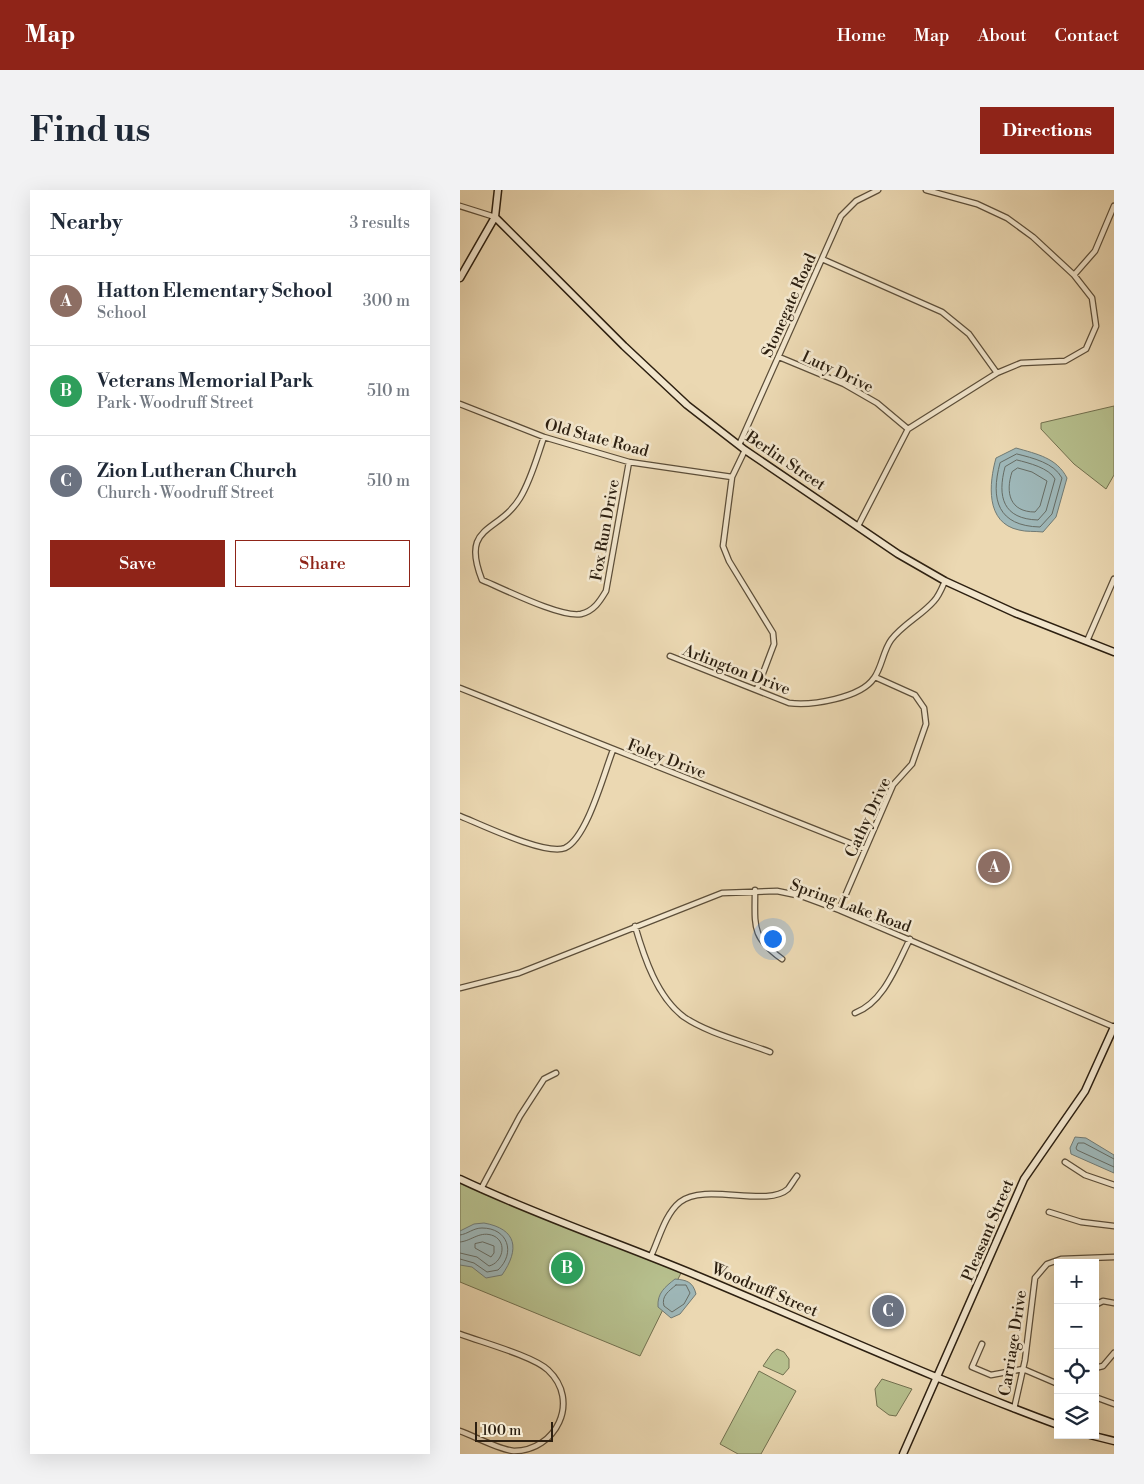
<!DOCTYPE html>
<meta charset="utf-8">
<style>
body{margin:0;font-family:"Libre Bodoni",serif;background:#f2f2f3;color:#1f2937}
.controls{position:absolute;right:15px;bottom:15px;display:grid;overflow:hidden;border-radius:0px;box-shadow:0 5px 20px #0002}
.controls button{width:45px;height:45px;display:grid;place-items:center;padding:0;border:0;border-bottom:1px solid #e0e1e3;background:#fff;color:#1f2937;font:25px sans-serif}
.scale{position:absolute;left:15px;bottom:12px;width:78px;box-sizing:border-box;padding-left:5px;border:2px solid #2d2011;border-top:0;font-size:14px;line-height:18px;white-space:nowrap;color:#2d2011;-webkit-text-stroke:4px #f2e6cd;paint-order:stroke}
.you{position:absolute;left:312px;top:748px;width:18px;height:18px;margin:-12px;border:4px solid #fff;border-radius:50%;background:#1a73e8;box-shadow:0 0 0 8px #1a73e833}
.badge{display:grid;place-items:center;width:32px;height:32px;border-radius:50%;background:#8f2418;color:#fff;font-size:16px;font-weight:700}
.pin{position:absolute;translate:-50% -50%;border:2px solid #fff;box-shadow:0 1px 5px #0006}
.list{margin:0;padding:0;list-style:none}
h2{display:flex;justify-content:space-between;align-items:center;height:65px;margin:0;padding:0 20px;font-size:21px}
h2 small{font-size:16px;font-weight:400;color:#747a83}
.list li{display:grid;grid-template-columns:32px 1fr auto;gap:15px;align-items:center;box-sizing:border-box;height:90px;padding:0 20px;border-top:1px solid #e0e1e3}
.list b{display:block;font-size:19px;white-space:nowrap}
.list p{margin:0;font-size:16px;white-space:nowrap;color:#747a83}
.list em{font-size:16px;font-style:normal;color:#747a83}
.actions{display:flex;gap:10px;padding:15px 20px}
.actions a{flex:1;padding:11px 0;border:1px solid #8f2418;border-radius:0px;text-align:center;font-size:18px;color:#8f2418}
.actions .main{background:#8f2418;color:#fff}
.icon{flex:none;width:28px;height:28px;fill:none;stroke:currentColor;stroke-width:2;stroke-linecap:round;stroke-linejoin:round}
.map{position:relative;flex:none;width:654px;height:1264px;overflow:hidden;border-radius:0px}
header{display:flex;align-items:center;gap:30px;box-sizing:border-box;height:70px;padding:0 25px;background:#8f2418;color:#fff}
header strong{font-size:24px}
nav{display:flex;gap:28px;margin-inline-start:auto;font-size:18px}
.intro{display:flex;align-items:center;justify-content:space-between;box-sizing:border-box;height:120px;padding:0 30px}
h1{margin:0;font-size:35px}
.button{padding:12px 22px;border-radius:0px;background:#8f2418;color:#fff;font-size:18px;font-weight:700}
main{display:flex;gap:30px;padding:0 30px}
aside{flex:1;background:#fff;border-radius:0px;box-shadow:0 5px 20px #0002}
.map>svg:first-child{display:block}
.green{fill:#b6bf8d;stroke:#72704f}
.water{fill:#9eb7b8;stroke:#717b75}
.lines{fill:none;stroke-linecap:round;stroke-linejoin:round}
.shore{stroke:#666c64;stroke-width:1}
.street-casing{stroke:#5c4e39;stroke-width:7}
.secondary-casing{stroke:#2d2011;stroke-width:9}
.street{stroke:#f2e6cd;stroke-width:4.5}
.secondary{stroke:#f2e6cd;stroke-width:6}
.labels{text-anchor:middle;stroke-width:5;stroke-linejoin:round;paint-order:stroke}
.street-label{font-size:16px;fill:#2d2011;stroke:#f2e6cd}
</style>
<header>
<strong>Map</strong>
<nav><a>Home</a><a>Map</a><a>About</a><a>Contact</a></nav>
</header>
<div class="intro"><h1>Find us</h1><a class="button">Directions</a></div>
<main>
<aside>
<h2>Nearby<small>3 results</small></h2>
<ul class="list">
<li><span class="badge" style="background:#8d6e63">A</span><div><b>Hatton Elementary School</b><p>School</p></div><em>300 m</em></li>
<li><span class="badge" style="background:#2e9e5b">B</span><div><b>Veterans Memorial Park</b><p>Park · Woodruff Street</p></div><em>510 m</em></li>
<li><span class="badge" style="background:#6b7280">C</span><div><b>Zion Lutheran Church</b><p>Church · Woodruff Street</p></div><em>510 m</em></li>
</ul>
<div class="actions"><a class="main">Save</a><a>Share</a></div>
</aside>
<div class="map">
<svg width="654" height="1264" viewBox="0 0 654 1264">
<rect width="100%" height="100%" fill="#ebd8b2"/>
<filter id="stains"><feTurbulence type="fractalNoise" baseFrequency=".004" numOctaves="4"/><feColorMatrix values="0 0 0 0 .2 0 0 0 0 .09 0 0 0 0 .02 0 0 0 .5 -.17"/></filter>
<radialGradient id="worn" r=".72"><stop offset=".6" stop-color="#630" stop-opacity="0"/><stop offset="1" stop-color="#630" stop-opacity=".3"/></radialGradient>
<path class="green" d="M654 216V285L646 299 614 274 581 239V233Z
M0 993C73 1026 148 1051 222 1081L180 1166 0 1092Z
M317 1159 324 1162 329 1169V1178L323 1185 303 1176 312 1163Z
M299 1181 336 1201 301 1264H278L260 1254Z
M422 1189 452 1199 436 1226 429 1225 417 1216 415 1199Z"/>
<path class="water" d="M556 258C577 264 597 268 607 288L596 327 583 342C575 341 566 342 559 340 525 333 529 293 536 268Z
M615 947 626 948 654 965V983L611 964 610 958Z
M24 1033C57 1039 60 1059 42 1085L26 1088 12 1077 0 1075V1041L14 1034Z
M215 1089C227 1090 233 1092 236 1104L220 1124 211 1128 198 1117C197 1103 205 1097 215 1089Z"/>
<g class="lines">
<path class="shore" d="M557 264C573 268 594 273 602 288L592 324 580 337C538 336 530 310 540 273Z
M557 270C569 273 589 278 595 289L586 321 578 330C543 329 537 307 545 277Z
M558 278 572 282 587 291 580 316 575 322C550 322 545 303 552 282Z
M654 969 624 953H618L616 958 617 960 654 977
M0 1045C8 1044 13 1038 22 1038 48 1038 56 1063 38 1080L27 1082 14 1073 0 1069
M0 1052C12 1051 20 1040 34 1046 48 1053 42 1073 29 1076L17 1067 0 1063
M23 1052 34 1056V1063L31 1067 15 1058V1054Z
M216 1095H226L230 1103 224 1114 212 1122 204 1116C201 1106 209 1101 216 1095Z"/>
<defs>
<path id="street" d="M0 16 35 27
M362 69 482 122 509 144 537 183
M614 85 635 61 654 16
M319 167 384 194 417 213 448 239
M0 214 84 247 169 272 272 287
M84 247C77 267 71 290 60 308 38 344 0 334 22 390 44 399 101 428 121 424 134 421 140 411 146 401L169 272
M279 255 381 26 396 11 418 0
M285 260 272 287 263 356 269 371 313 443 314 454 297 499
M398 336 448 239 537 183 561 173 605 171 626 159 636 136 632 108 614 85 573 47 547 28 517 14 466 0
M627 451 654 389
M210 466 329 513C351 516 401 508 414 488 422 477 423 461 431 450 443 434 461 426 474 411 479 406 482 398 485 391
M0 498 405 659
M0 626C20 634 86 666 105 658 127 648 144 583 153 560
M295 700C295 736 291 747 322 769
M379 720 433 595 452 574 466 534 464 518 455 505 415 487
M175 736C184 767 197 807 224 827 247 843 284 852 310 862
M0 798 59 783 262 703 317 701 341 706 379 720 654 837
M395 823C424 812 436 776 450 749
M605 972 625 985 654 995
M21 999 60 926 84 889 96 883
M589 1022 621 1032 654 1036
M191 1066C199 1049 205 1024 220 1012 245 992 307 1018 328 999 331 995 334 990 337 986
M635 1115 643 1111 654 1113
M0 1144C21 1152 73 1166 88 1180 121 1211 96 1261 54 1261 40 1260 14 1246 0 1241
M522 1154 512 1177 531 1185 563 1179 598 1194
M635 1178 643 1176 654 1163
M635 1207 654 1214
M554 1219 565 1170 575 1088 587 1074 601 1069 654 1067"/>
<path id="secondary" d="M35 27 164 156 227 215 285 260 438 364 485 391 555 423 654 462
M0 88 35 27 38 0
M0 989C78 1026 159 1053 238 1086 358 1136 476 1190 598 1235
M630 1245 654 1251
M443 1264 564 989 625 901 654 837"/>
</defs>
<use href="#street" class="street-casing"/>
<use href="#secondary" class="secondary-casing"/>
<use href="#street" class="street"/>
<use href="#secondary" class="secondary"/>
</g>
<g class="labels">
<g class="street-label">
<text transform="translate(328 115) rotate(-66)" y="6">Stonegate Road</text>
<text transform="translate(378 181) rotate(25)" y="6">Luty Drive</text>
<text transform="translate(137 247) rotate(15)" y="6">Old State Road</text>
<text transform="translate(326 270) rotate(34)" y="6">Berlin Street</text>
<text transform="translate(144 340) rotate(-80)" y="6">Fox Run Drive</text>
<text transform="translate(277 479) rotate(21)" y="6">Arlington Drive</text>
<text transform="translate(207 568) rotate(21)" y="6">Foley Drive</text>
<text transform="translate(407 627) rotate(-65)" y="6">Cathy Drive</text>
<text transform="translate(391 715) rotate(20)" y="6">Spring Lake Road</text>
<text transform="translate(527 1040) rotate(-67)" y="6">Pleasant Street</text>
<text transform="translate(305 1099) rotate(23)" y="6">Woodruff Street</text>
<text transform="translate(552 1153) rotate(-81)" y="6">Carriage Drive</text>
</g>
</g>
<rect width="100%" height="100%" filter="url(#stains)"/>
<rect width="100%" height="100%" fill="url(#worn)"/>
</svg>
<div class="controls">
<button>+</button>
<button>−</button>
<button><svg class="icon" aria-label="locate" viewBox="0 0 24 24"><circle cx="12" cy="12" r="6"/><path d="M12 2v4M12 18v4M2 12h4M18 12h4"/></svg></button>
<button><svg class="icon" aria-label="layers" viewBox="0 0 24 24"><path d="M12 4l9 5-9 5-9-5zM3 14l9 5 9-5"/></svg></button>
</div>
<div class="scale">100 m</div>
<div class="you"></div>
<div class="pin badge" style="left:534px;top:677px;background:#8d6e63">A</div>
<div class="pin badge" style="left:107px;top:1078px;background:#2e9e5b">B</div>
<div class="pin badge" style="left:428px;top:1121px;background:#6b7280">C</div>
</div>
</main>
